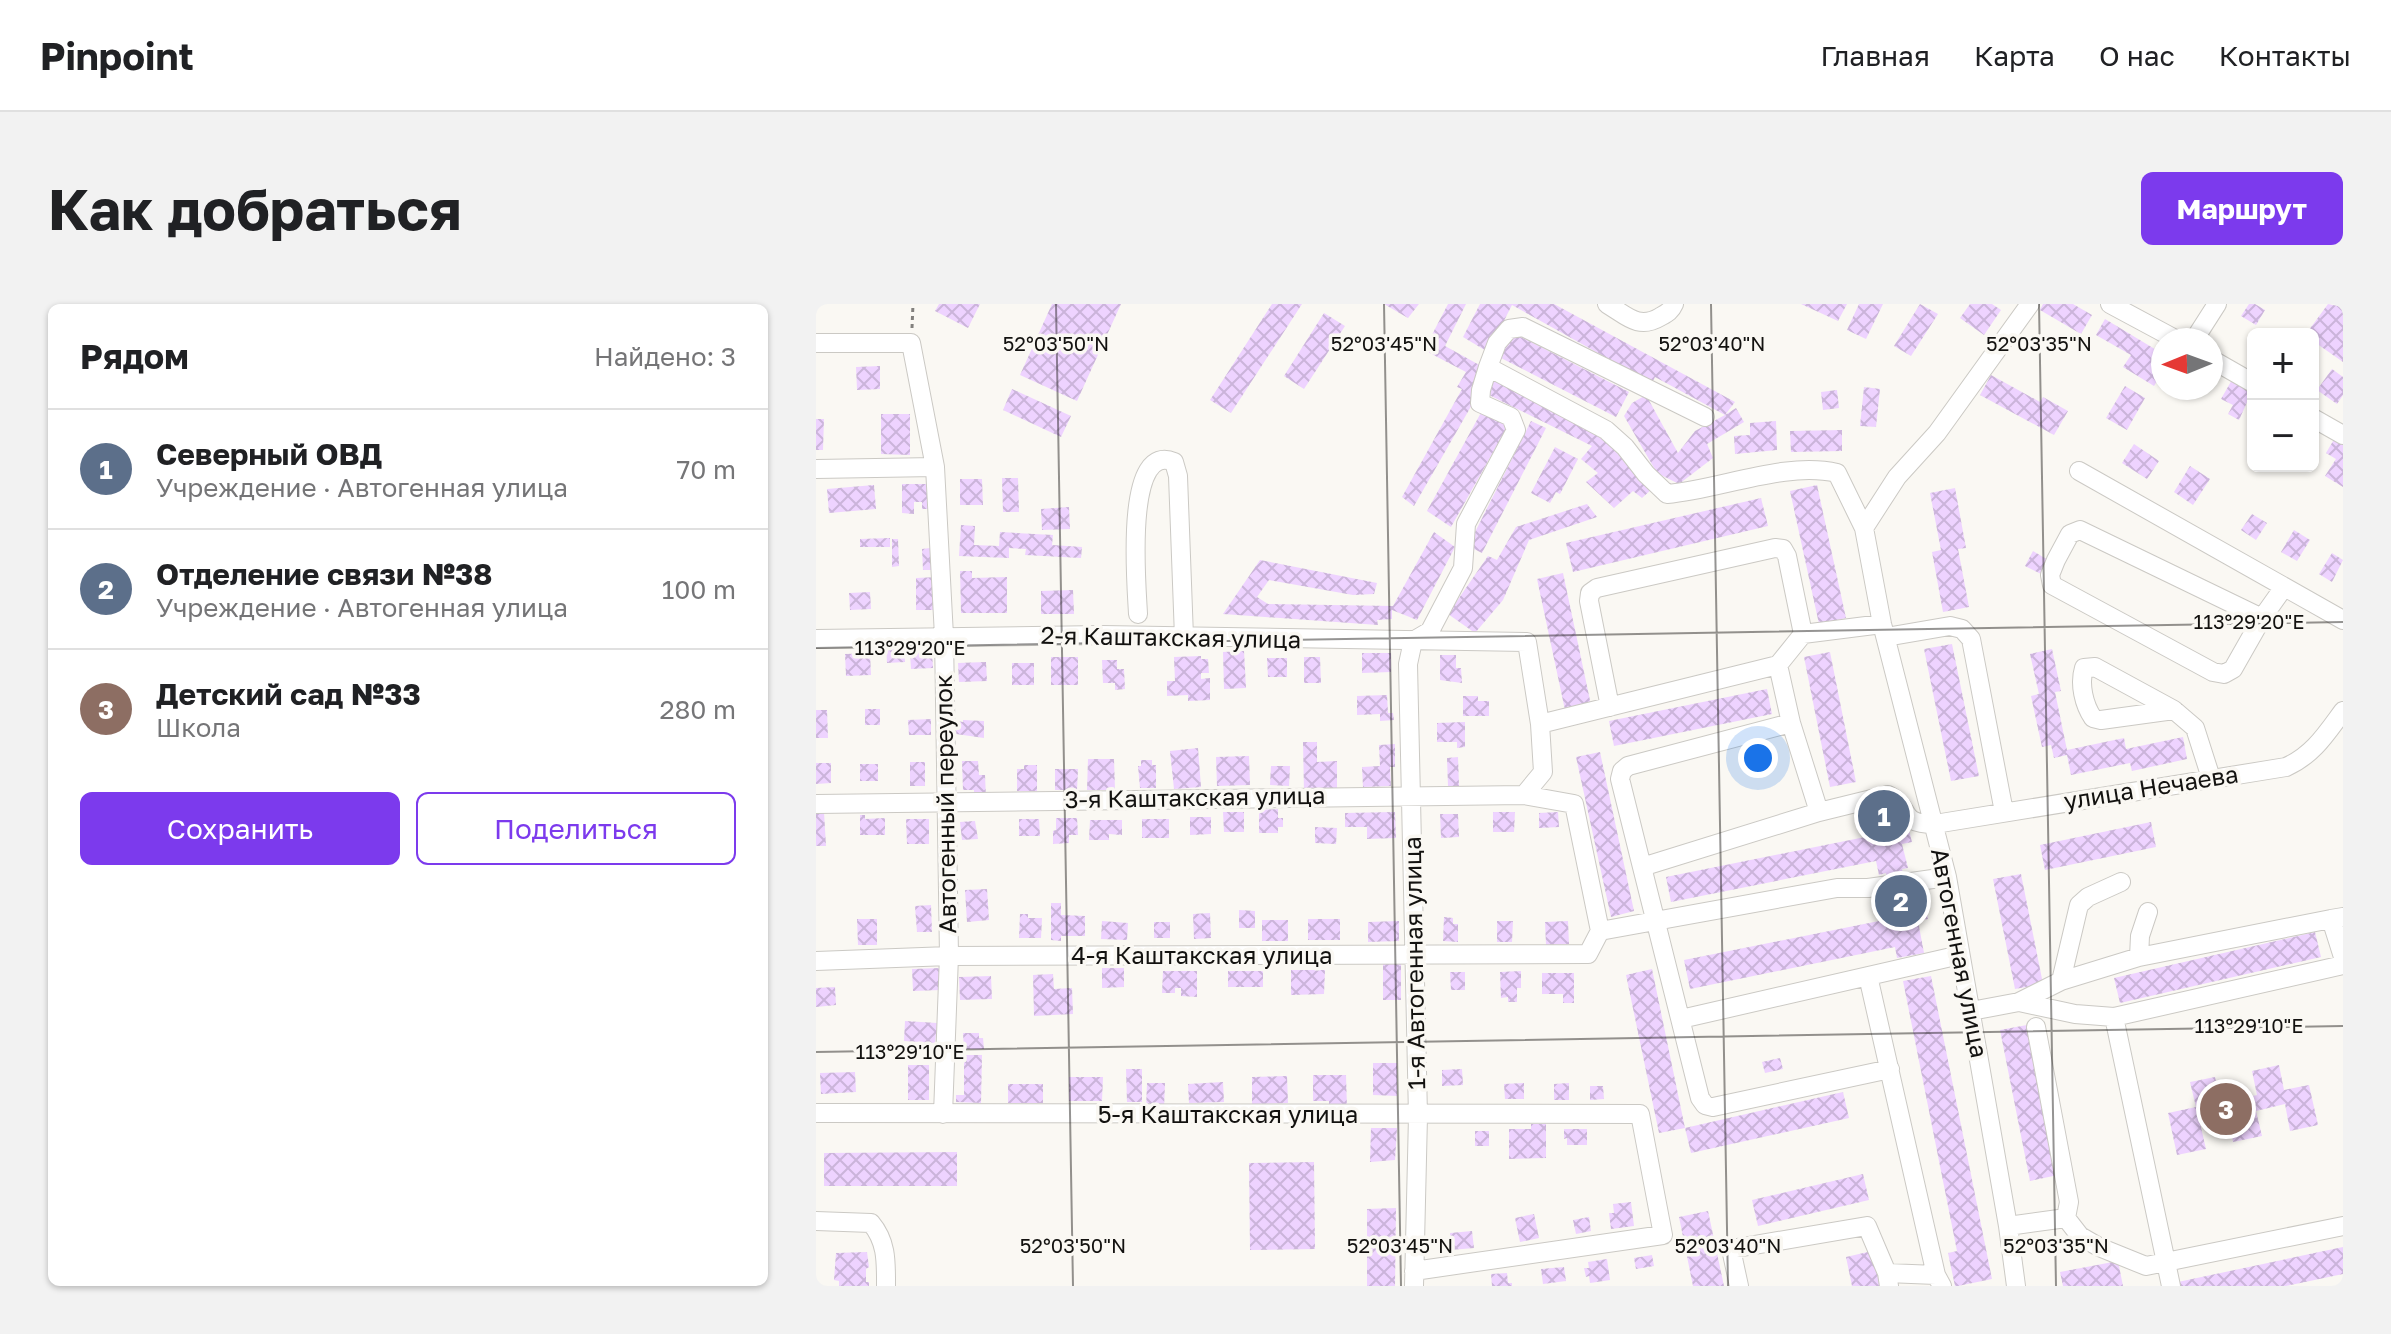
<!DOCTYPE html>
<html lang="ru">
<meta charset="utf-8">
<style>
body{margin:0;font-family:"Golos Text",sans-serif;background:#f2f2f2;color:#202124}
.controls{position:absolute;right:24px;top:24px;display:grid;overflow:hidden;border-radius:12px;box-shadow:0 2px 6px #0004}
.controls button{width:72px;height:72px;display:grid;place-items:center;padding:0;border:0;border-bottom:2px solid #e0e0e0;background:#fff;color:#202124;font:40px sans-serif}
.compass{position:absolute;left:1335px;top:24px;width:72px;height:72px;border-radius:50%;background:#fff;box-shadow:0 2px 6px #0004;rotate:269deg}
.you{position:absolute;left:942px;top:454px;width:28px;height:28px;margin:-20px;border:6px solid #fff;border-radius:50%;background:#1a73e8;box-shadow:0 0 0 12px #1a73e833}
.badge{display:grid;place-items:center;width:52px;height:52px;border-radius:50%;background:#7c3aed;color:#fff;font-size:26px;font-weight:700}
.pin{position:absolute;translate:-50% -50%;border:4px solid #fff;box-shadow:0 2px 8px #0006}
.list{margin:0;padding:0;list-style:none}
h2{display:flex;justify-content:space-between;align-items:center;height:104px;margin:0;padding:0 32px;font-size:34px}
h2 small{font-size:26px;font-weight:400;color:#757577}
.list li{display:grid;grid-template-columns:52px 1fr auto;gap:24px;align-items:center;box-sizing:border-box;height:120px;padding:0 32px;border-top:2px solid #e0e0e0}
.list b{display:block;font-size:30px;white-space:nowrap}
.list p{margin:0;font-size:26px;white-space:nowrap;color:#757577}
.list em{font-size:26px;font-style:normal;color:#757577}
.actions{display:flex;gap:16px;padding:24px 32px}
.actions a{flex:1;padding:18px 0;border:2px solid #7c3aed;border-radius:12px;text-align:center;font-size:28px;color:#7c3aed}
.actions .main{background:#7c3aed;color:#fff}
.map{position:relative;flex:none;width:1527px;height:982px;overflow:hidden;border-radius:12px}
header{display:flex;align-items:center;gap:48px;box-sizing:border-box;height:112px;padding:0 40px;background:#fff;border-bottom:2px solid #e0e0e0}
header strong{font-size:38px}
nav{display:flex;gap:44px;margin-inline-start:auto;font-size:28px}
.intro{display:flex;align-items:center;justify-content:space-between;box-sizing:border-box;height:192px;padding:0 48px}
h1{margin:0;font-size:56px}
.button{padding:20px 36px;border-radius:12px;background:#7c3aed;color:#fff;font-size:28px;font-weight:700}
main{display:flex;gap:48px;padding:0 48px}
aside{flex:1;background:#fff;border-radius:12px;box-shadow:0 2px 6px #0004}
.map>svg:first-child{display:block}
.building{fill:url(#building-cross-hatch)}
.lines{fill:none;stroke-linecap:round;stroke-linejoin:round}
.minor-casing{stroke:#cbc9c4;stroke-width:20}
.path{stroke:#82807d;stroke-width:3;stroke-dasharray:4 4;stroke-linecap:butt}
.minor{stroke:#fff;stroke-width:18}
.ticks{fill:none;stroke:#131210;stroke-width:2;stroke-opacity:0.45}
.labels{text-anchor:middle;stroke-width:7;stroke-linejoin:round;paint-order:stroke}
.street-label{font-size:24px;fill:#131210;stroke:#faf8f3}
.ticks-label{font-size:20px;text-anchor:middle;fill:#131210;stroke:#faf8f3;stroke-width:7;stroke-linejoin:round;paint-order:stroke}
</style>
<header>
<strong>Pinpoint</strong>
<nav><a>Главная</a><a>Карта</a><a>О нас</a><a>Контакты</a></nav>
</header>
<div class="intro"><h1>Как добраться</h1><a class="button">Маршрут</a></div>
<main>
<aside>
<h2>Рядом<small>Найдено: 3</small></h2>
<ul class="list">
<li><span class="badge" style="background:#5c6f8a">1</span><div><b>Северный ОВД</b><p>Учреждение · Автогенная улица</p></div><em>70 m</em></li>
<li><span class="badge" style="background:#5c6f8a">2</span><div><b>Отделение связи №38</b><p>Учреждение · Автогенная улица</p></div><em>100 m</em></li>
<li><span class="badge" style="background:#8d6e63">3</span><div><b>Детский сад №33</b><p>Школа</p></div><em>280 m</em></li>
</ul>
<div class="actions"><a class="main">Сохранить</a><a>Поделиться</a></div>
</aside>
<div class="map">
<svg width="1527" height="982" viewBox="0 0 1527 982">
<defs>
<pattern id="building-cross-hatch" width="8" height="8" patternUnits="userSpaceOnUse" patternTransform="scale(2)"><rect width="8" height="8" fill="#eed3ff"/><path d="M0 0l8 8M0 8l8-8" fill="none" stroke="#cbb4da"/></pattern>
</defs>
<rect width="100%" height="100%" fill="#faf8f3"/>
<path class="building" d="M123 0H164L152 24 119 7Z
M236 0H305L261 97 204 71Z
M456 0H486L415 109 394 96Z
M568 0H603L592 14Z
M632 0H650L629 42 667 63 661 92 598 202 586 193 646 85 641 83 650 68 608 46Z
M664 0H738L919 98 909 111 920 104 928 118 891 140 897 154 863 180 841 169 808 112 816 99 830 91 862 149 879 127 909 111 839 73 836 79 696 1 672 48 647 33Z
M985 0H1031L1022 17Z
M1043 0H1067L1050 35 1031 26Z
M1104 0 1122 10 1095 52 1078 42Z
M1154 0H1176L1185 6 1168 31 1144 14Z
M1227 0H1257L1276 11 1265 30 1224 6Z
M1433 0H1439L1449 6 1440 21 1425 12Z
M1512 0 1527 3V58L1497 37V30H1490Z
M508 9 529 22 488 85 468 72Z
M1289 15 1347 50V67L1338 82 1307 63 1315 51 1280 31Z
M695 28 813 88 800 113 683 53Z
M64 62V85L41 86 40 63Z
M1516 65 1527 73V91L1521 100 1501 86Z
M1175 71 1224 98 1227 93 1252 107 1238 131 1164 91Z
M1417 74 1437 85 1423 116 1412 110 1417 101 1405 95Z
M679 75 781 125 837 184 826 194 817 187 798 204 770 178 782 169 765 155 776 142 671 90Z
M1309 82 1329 94 1311 126 1290 114Z
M1048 83 1064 85 1060 123 1044 122Z
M196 85 255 112 245 133 187 106Z
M1021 86 1023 104 1007 106 1005 88Z
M667 105 694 118 635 223 611 207Z
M65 110H94V151L65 150Z
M0 115H8L7 146H0Z
M715 117 730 124 666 249 652 242Z
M960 117 961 146 919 150 918 132 934 131V119Z
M1026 126V147L975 148 974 127Z
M1520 132 1527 136V183L1509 172 1520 155 1510 149Z
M1318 140 1343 157 1331 175 1306 159Z
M739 143 762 155 744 190 740 188 734 199 715 189Z
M1374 162 1394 175 1377 201 1358 188Z
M186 174H202L203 208H187Z
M144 175H166L167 201H144Z
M86 180H114V205H106V198H98V210L86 209Z
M58 181 60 205 13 209 11 185Z
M1001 181 1030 314 1003 320 974 187Z
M1139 184 1150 244 1142 245 1153 303 1127 308 1116 248 1125 246 1114 189Z
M945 194 952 222 757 268 750 239Z
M771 200 781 213 713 236 687 296 659 329 632 310 672 252 681 256 700 223Z
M253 203 254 225 226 226 225 205Z
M1436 210 1451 219 1440 236 1425 226Z
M145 221 159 222 158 241 183 242 184 228 237 231 236 241 266 243 265 254 209 251 210 245 193 244V254L143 252Z
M1478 226 1494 236 1481 257 1465 248Z
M618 228 639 243 601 316 576 306V315L561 316 562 321 407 310 444 256 561 279 558 290 537 291 453 276 441 293 452 300 577 302Z
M74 234V243H44V235Z
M76 235H82L83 262 76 263Z
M114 244 115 266H107L106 245Z
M1217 247 1232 256 1225 270 1209 262Z
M1516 249 1527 256 1516 278 1503 270Z
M144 267H156V274L191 273V309H145Z
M747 269 775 401 749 406 721 275Z
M122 273V306H100V274Z
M257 286 258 310H225V287Z
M54 288 55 305 34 306 33 289Z
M88 340 89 358 71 359 70 341Z
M1136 340 1163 472 1135 477 1108 345Z
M1236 345 1245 387 1239 388 1251 446 1308 434 1310 445 1367 433 1371 455 1316 467 1314 459 1255 471 1251 451 1238 454 1235 441 1226 443 1215 392 1223 390 1214 350Z
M428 347 430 384 408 385 407 348Z
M116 348 117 364 95 365 94 349Z
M1014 348 1040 478 1014 483 988 353Z
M54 349 55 371 30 372 29 350Z
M546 349H575V368L546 369Z
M624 351H640V364H645L646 379 624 376Z
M385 352V355H392L393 369H385V375L394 374V396L372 397V391L351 392V377H359L358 353Z
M235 353H262V381H235Z
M488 353H504L505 379H488Z
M451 354H471V373H452Z
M286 356H301V365H308L309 385 299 386V379H287Z
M170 358 171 377 143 378 142 359Z
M196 359H218V381H196Z
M951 385 956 410 798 442 793 417Z
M571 391 572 409H577L578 416 564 417V410L541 411V392Z
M647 392H662V397H673V412H647Z
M49 405H64V421H49Z
M0 406H11L12 434H0Z
M115 415V431H93L92 416Z
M147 416 168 417V434L140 430 141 417 147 418Z
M649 418V443L641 444V438H621V419Z
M487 438H501V458L521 457V487L488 488Z
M579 440V463H574L575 482 547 483 546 463 564 462 563 441Z
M382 444 385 483 358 485 354 447Z
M784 448 818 607 795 613 760 453Z
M433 452 434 481 401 482 400 453Z
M642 453 643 482H632L631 454Z
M272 455H298L299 486H271Z
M325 456H336V461H340V484H324L322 462H325Z
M146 457H162L163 471H169L170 494 158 495V486H147Z
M94 458H109V482H94Z
M0 459H15V479L0 480Z
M44 460H62V477H44Z
M208 461H221V487H201V465H208Z
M455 462H474L473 482 454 481Z
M239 465H262L261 486H239Z
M1077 499 1082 518 1090 515 1096 538 1086 540 1092 564 1086 565 1087 572 1071 576 1070 569 1063 571 1060 557 855 598 850 573 1054 532 1048 506Z
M462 505V514H467V523H462V529H443V506Z
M0 508H8L10 542H0Z
M407 508H428V528H408Z
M579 508 580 534 551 535V523H529V509Z
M677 508H699L698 528H677Z
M742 508 743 523 723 524V509Z
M624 510H642L643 533 625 534Z
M44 511H49V515L69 514V531H44Z
M374 513H395V530L374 531Z
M240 514H261L262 531H253V539L237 540V527L240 526Z
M90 515H113V540H91Z
M203 515H223L224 532H203Z
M326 515H353V534H326Z
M274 516H306V531L293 530V536H273Z
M159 517 162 535 146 536 144 518Z
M1335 518 1340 543 1229 566 1224 541Z
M499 523 521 524 520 540 499 539Z
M1205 570 1227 680 1199 685 1177 575Z
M171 585 173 616 151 618 149 586Z
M1098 589 1101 602 1109 600 1112 615 1102 617 1108 649 1081 654 1079 643 874 685 868 656 1073 615 1069 595Z
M235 599H245V611L269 612V632H245V637L235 636Z
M115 601 116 628H101L99 602Z
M423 606 439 607V624H423Z
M394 609 395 634 378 635 377 610Z
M204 610H212V614H226L225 634H203Z
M628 613 637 614V620H642V638L627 637Z
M41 615H61V641H42Z
M492 615H524V636H492Z
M446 616H472V637H446Z
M286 617 312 619 311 636 285 635Z
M583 617V637L552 638V618Z
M681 617H697L696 638H681Z
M752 617 753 640 730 641 729 618Z
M338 618H354V634H338Z
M1499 628 1505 653 1304 699 1298 674Z
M567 660H585V696H567Z
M124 664 125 686 97 687 96 665Z
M286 664H308V683L286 684Z
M836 665 869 824 843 829 810 671Z
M475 666H509L508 690 475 691Z
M347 667H381V693L365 692V684H359V689H346Z
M412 667H447V683H412Z
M705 667V684H701V698H692V693L685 694 684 668Z
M634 668H649V686H635Z
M726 669H758V699H747V690H726Z
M237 670 238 685 256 684 257 710 218 712 217 671Z
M175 672 176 695 144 696 143 673Z
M1115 672 1176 975 1142 982H1139L1132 949 1141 947 1087 677Z
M19 683 20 701 0 703V684Z
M89 717 121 719 119 739 88 737Z
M1211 721 1242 871 1214 877 1184 726Z
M147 729H163V734H167L168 745H148Z
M148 751H166L165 799 140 798V791H148Z
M964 754 967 765 949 769 946 758Z
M557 759H581V792L557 791Z
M92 761H113V796H92Z
M1463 761 1468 786 1493 781 1502 821 1474 827 1469 800 1440 807 1446 832 1417 838 1412 812 1384 819 1390 845 1361 851 1352 809 1380 803 1374 778 1399 773 1405 799 1441 791 1436 767Z
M310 765H326V798H311Z
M646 765 647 781 626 782V766Z
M39 768 40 788 5 790 4 769Z
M497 771H530L531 805H513V797H497Z
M471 772 472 799 436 800V773Z
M253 773H287L286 797H253Z
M407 778 408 798 373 799 372 780Z
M331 779H349L348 805H330Z
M708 779V795H689L688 780Z
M753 779V796H738V780Z
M192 780H227V799H192Z
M774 782H787L788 795 774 796Z
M1027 788 1033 814 875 849 869 824Z
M715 820H730V854L693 855V825H715Z
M555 824H581L579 856 554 858Z
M748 825H771V841H751V834L748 835Z
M659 827H673V842H659Z
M141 848V882H8V849Z
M498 858 499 945 434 946 433 859Z
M1047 870 1053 896 942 922 936 896Z
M815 898 818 922 795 925 793 909H798L797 900Z
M580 904 579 982H551V905Z
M892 907 908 982H877L863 913Z
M718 910 723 934 704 938 699 914Z
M773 913 775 927 760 930 757 916Z
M656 927 658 944 635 946 634 929Z
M1527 943V970L1470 982H1363L1362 978Z
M1056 947 1063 979 1071 978 1072 982H1036L1030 953Z
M51 948 53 963 50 965V978H53V982H23V977L18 976 20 949Z
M836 951 838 962 820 965 818 954Z
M791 955 794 976 774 979 773 972 770 973 768 964H773L772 958Z
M1302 957 1307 982H1247L1244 968Z
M748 963 750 977 727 980 725 965Z
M691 969 692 979H696V982H676L675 970Z"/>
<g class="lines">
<defs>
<path id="minor" d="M791 0C810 11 822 26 844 13 851 9 855 7 858 0
M1294 0 1361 36
M1378 36 1401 0
M0 39H95L119 163 128 332 133 652 127 810
M1395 55 1437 79
M889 113 707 23 693 25 681 39 672 63 790 126 809 143 830 170 851 190C905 185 970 157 1021 169L1048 224 1066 320 1131 573 1192 922 1200 982
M1497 114 1527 131
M0 165 119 163
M1263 167 1527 316
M1048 224 1081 173 1121 129 1214 0
M322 310C321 286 307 136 358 158L362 172 368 333
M1446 314 1417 365 1408 370 1397 368 1236 281 1234 271 1240 256 1254 230 1264 226 1446 314 1468 283
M987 330 1066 320
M1070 333 1134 322 1146 325 1155 335 1188 508
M0 335 286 331 711 338 724 420 727 468 708 491
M597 337 592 360 602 812 598 982
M597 337 614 327 647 264 650 220 700 126 695 113 664 99 665 86 672 63
M794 403 773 297 774 289 781 284 959 244 967 245 971 252 987 330 962 361 975 419 1003 508 1072 491C1098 504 1080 520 1119 520L1470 463C1497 451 1510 430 1527 407
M1358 406 1279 363 1268 364C1263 380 1268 401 1277 414L1285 416 1358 406 1379 424 1395 474
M975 419 812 462 806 467 804 475 826 563 1003 508
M724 420 962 361
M0 500 708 491 758 500 784 627 772 650 133 652 0 657
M826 563 884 794 889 801 897 803 1074 765
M1527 613 1515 615 1527 653
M784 627 1021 584H1052L1131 573
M1323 653 1324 632 1332 608
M1052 672 1120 971 1126 982
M1245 677 1263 601 1272 593 1305 578
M1203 698 1245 677 1323 653 1515 615
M1155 707 1203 698 1259 710 1298 713 1527 661
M1298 713 1355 982
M865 715 1144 651
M1220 723 1253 898 1250 914
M0 809 824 810 847 931 598 967
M0 917 55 919C71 938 70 958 70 982
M1192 922 1250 914 1264 932 1283 943 1330 962 1527 922
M1071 969 1120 971
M923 982 915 945 1051 922 1071 969 1073 982"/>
</defs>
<use href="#minor" class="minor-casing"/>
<path class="path" d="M96 24 97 0"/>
<use href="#minor" class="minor"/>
</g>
<path class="ticks" d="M240 0 257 982M568 0 585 982M895 0 912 982M1223 0 1240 982M0 344 1527 318M0 748 1527 722"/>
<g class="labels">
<g class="street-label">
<text transform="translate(355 334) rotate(1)" y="8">2-я Каштакская улица</text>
<text transform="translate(1335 484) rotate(-9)" y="8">улица Нечаева</text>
<text transform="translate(379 494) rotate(-1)" y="8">3-я Каштакская улица</text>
<text transform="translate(130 500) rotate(-91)" y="8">Автогенный переулок</text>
<text transform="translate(1143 649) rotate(79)" y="8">Автогенная улица</text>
<text x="386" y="660">4-я Каштакская улица</text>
<text transform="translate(599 659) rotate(-91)" y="8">1-я Автогенная улица</text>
<text x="412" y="819">5-я Каштакская улица</text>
</g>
</g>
<g class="ticks-label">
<text x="240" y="47">52°03'50"N</text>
<text x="568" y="47">52°03'45"N</text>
<text x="896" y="47">52°03'40"N</text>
<text x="1223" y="47">52°03'35"N</text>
<text x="1433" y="325">113°29'20"E</text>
<text x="94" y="351">113°29'20"E</text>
<text x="1433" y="729">113°29'10"E</text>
<text x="94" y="755">113°29'10"E</text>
<text x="257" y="949">52°03'50"N</text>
<text x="584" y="949">52°03'45"N</text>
<text x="912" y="949">52°03'40"N</text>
<text x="1240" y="949">52°03'35"N</text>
</g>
</svg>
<div class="controls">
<button>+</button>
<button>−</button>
</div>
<svg class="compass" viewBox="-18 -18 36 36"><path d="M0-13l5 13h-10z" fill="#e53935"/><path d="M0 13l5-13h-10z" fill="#757577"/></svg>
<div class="you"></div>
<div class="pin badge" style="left:1068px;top:512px;background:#5c6f8a">1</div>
<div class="pin badge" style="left:1085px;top:597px;background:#5c6f8a">2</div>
<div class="pin badge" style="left:1410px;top:805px;background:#8d6e63">3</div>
</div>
</main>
